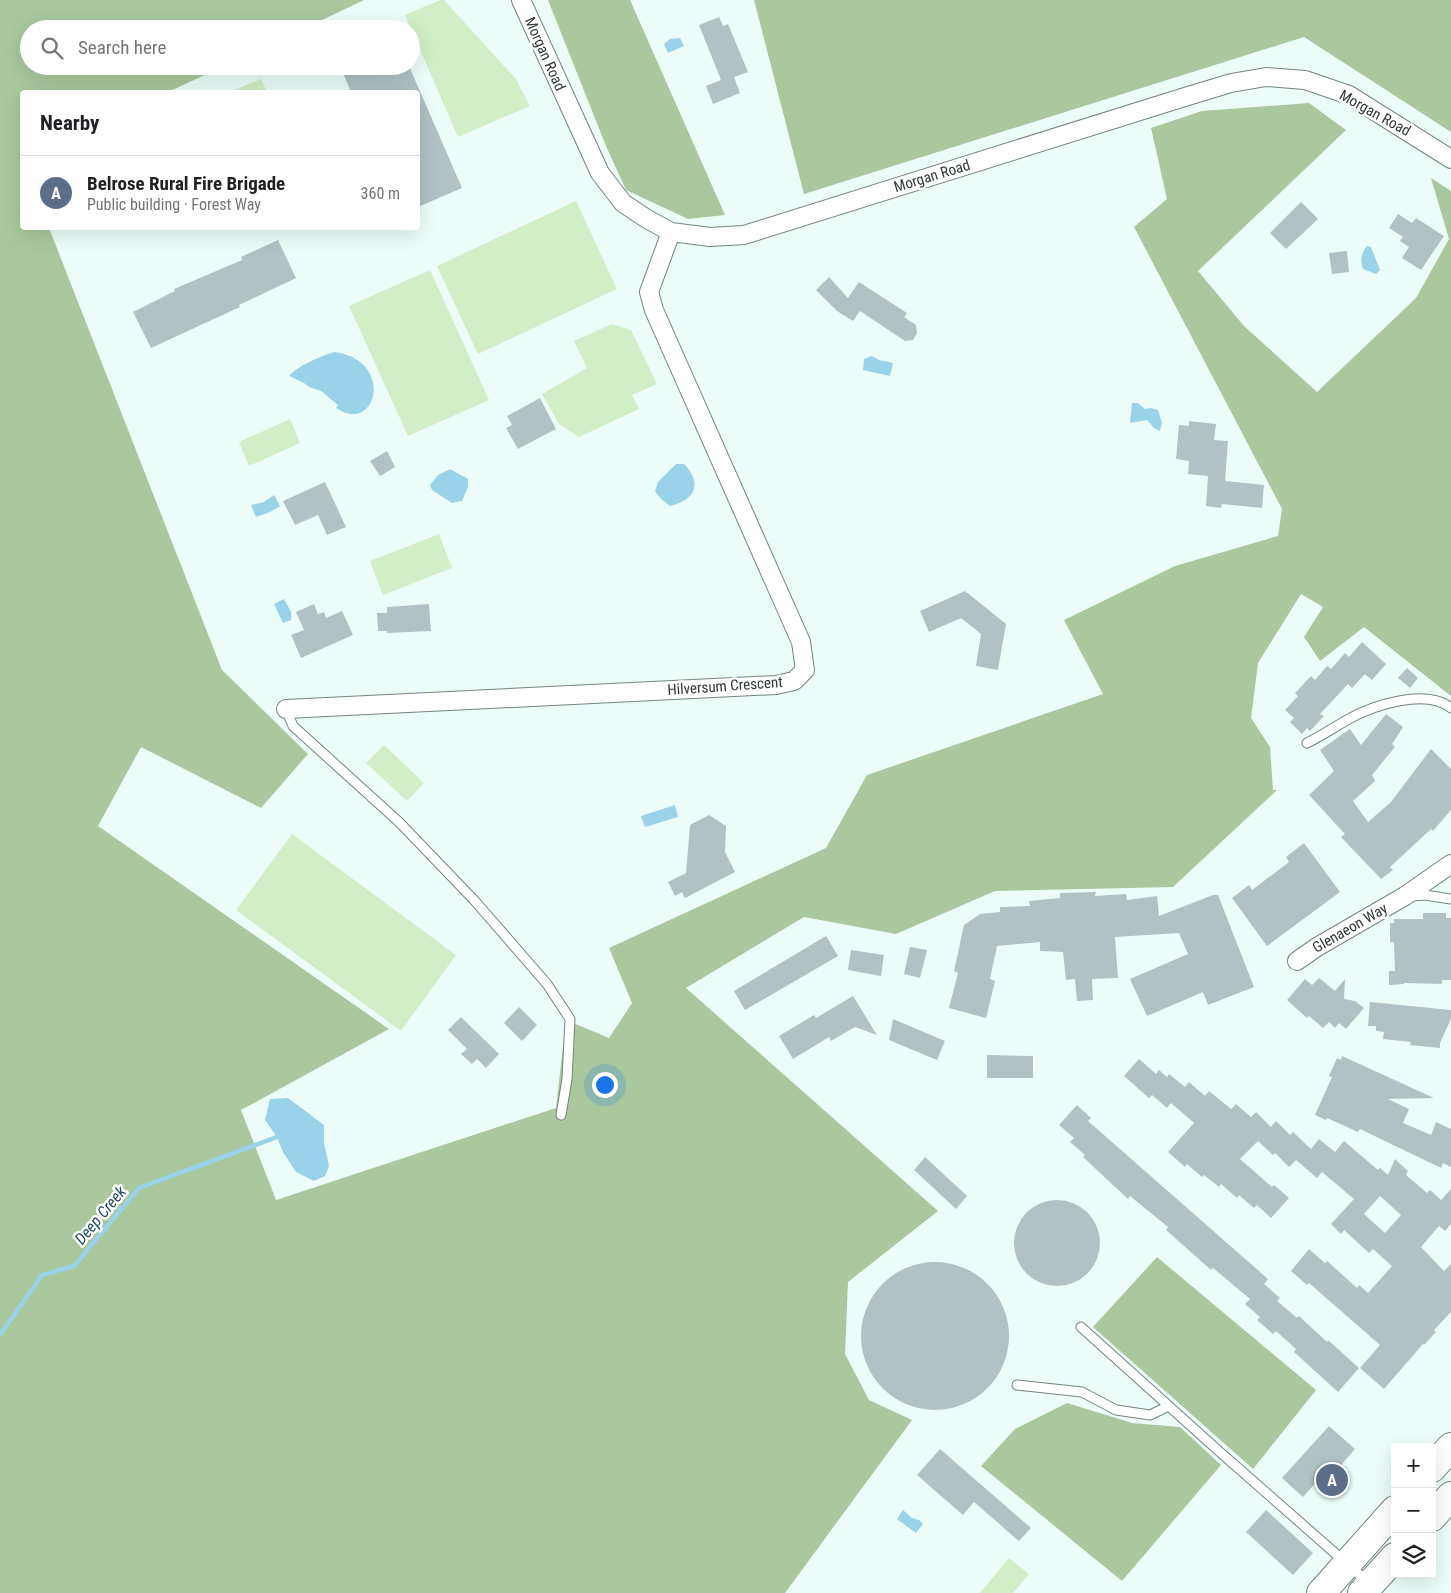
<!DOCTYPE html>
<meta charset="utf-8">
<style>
body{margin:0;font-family:"Roboto Condensed",sans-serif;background:#f6f6f6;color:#202124}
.controls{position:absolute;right:15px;bottom:15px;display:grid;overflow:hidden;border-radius:5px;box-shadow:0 5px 20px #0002}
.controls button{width:45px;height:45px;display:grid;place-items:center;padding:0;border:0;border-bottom:1px solid #e0e0e0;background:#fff;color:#202124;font:25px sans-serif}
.you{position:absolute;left:604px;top:1084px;width:18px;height:18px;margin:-12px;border:4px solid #fff;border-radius:50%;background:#1a73e8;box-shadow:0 0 0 8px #1a73e833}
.badge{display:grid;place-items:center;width:32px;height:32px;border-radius:50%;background:#d93025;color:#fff;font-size:16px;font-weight:700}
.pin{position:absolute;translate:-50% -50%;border:2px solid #fff;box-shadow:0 1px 5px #0006}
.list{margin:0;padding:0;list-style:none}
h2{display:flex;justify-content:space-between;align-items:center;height:65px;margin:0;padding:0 20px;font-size:21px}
h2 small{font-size:16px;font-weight:400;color:#757577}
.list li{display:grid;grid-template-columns:32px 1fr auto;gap:15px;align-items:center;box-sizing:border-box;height:75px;padding:0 20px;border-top:1px solid #e0e0e0}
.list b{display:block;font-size:19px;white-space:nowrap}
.list p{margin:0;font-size:16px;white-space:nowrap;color:#757577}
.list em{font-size:16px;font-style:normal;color:#757577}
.icon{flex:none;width:28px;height:28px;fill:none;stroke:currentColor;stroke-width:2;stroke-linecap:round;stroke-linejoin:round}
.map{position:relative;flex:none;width:1451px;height:1593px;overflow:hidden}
.search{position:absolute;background:#fff;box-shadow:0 5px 20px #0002;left:20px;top:20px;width:400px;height:55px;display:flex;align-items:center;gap:12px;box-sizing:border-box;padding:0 18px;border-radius:28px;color:#757577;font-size:19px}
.panel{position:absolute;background:#fff;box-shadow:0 5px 20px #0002;left:20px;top:90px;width:400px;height:140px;border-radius:5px}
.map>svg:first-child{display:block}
.green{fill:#d0efc6}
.forest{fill:#a9c89e}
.water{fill:#99d2e9}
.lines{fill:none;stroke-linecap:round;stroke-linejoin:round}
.stream{stroke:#99d2e9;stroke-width:4.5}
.building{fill:#b1c2c4;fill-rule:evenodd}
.lane-casing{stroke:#748480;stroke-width:11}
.street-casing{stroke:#748480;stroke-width:20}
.primary-casing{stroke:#748480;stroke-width:30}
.lane{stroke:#fff;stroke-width:9}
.street{stroke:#fff;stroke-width:18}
.primary{stroke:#fff;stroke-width:28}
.labels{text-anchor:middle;stroke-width:5;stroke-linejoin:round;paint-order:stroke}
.street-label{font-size:15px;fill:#313837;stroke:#fff}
.water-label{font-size:16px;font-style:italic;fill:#1e4d5e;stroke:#fff}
</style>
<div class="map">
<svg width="1451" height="1593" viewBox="0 0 1451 1593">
<rect width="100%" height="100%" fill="#ecfdf9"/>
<path class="green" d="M440 0H444L516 79 530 106 458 137 405 15Z
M261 79 267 92H230Z
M576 201 617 289 478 354 437 266Z
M430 270 489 400 408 436 349 306Z
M612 324 631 330 657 384 632 395 639 409 579 437 559 424 542 394 587 368 574 341Z
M290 419 300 443 249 466 239 442Z
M439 534 452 568 383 595 370 561Z
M384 745 424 783 407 801 366 763Z
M292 834 456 955 401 1031 236 910Z
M1009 1558 1029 1574 1013 1593H980Z"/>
<path class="forest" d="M0 0H364L303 29H29V66H224L168 92H22V228H49L222 670 308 754 261 808 141 747 98 826 389 1029 241 1110 276 1200 556 1108 566 1020 609 1038 632 1003 609 948 826 848 867 775 1103 694 1064 620 1175 566 1278 536 1282 509 1134 227 1167 199 1151 128 1202 111 1309 103 1346 130 1198 271 1244 326 1317 392 1416 298 1449 239 1431 178 1451 191V696L1364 627 1320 661 1304 637 1323 607 1301 594 1258 663 1251 718 1270 747 1273 790H1277L1173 887 995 891 896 934 804 917 686 988 938 1211 848 1282 845 1354 869 1400 912 1420 785 1593H0Z
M548 0H630L725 215 688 219 626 190 606 146Z
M754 0H1451V132L1304 37 804 194Z
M1157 1257 1316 1390 1253 1469 1093 1327Z
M1067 1403 1132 1423 1180 1427 1221 1465 1122 1581 981 1466 1015 1429Z"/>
<path class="water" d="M680 38 684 46 668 53 664 44 670 39Z
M1367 246 1371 247 1380 270 1376 274 1363 269C1360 259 1361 254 1367 246Z
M335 352C396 361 376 436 336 408L338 405 321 391 309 387 304 383 289 376C297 366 323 355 335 352Z
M872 356 879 360 893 363 890 376 863 370 864 359Z
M1132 403H1138L1145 409 1151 408 1158 410 1162 423 1160 431 1154 428 1147 420 1130 423Z
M676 464H684C703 484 695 500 670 506L661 499 655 491 658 482Z
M450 469 468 479V487L462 501 452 503 432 490 430 485 438 475Z
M274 495 280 506 270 512 256 517 251 505 264 502Z
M284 599 291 612V620L283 623 274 604Z
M675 805 678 817 645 827 641 816Z
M288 1098 324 1125V1143L329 1166 325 1176 314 1181 296 1172 283 1152 277 1137 265 1120 270 1099Z
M903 1510 912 1518 919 1520 923 1524 916 1533 897 1519Z"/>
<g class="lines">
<path class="stream" d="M0 1335 42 1275 74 1266 139 1188 277 1137"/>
</g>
<path class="building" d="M719 17 723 26 728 24 748 72 734 77 740 93 713 104 706 86 721 80 699 25Z
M340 66H409L462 188 418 207V92H351Z
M1301 202 1318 219 1286 249 1270 233Z
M1398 214 1412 223 1416 218 1444 236 1421 270 1402 258 1409 247 1400 241 1403 237 1389 228Z
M278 240 296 278 239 305 240 307 151 348 133 312 175 291 174 289 242 260 241 257Z
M1347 251 1349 272 1332 274 1329 253Z
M829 277 848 298 859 282 907 313 904 317 916 325 917 333 913 340 905 341 860 311 853 321 837 311 816 290Z
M540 398 556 429 518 449 506 428 512 425 507 416Z
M1189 421 1216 424 1214 440 1228 441 1225 481 1264 485 1262 508 1222 504 1221 508 1206 506 1208 476 1188 474 1189 461 1176 459 1179 425 1189 426Z
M387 451 395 467 380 476 370 461Z
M325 482 346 527 327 535 318 515 295 525 283 501Z
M965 591 1006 624 998 670 976 666 981 634 961 618 929 632 920 611Z
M314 604 318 614 324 612 326 618 342 611 353 635 301 658 291 635 304 630 296 612Z
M429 604 431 631 387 633V631H378L377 613H387V607Z
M1362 642 1386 664 1372 680 1365 674 1352 688 1348 684 1320 714 1324 716 1310 731 1307 728 1302 734 1290 722 1294 718 1285 710 1298 696 1295 693 1311 676 1315 680 1327 666 1331 669 1345 653 1349 657Z
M1407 668 1418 678 1410 688 1398 678Z
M1386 714 1403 727 1392 744 1395 747 1372 775 1375 781 1353 801 1368 822 1391 802 1431 749 1451 769V810L1433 831 1431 829 1390 867 1393 870 1381 879 1341 837 1345 834 1309 795 1334 771 1320 750 1350 729 1361 745Z
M709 815 726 826 725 852 735 872 685 898 682 892 675 896 668 882 686 873 690 825Z
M1304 843 1340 892 1267 946 1232 898 1249 885 1252 890 1289 862 1286 857Z
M1096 892 1095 896 1126 894 1127 900 1157 896 1159 916 1213 895H1218L1254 987 1208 1005 1203 992 1147 1016 1130 979 1188 954 1179 933 1115 937 1118 978 1092 979 1093 1000 1077 1001 1075 979 1066 980 1063 952 1040 951V942L997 946 990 979 995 981 986 1018 949 1008 958 973 954 971 964 925 980 914 1000 912V907L1030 906 1029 901 1060 898V893Z
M1423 913H1446V918H1451V980H1442V984L1404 983V984L1389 985V971H1395L1394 942H1390V923H1394V919H1423Z
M826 936 838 956 745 1010 734 991Z
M910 947 927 950 920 978 904 974Z
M851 950 884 955 881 976 848 970Z
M1319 978 1335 991 1345 979 1344 999 1355 1001 1364 1008 1346 1029 1339 1023 1335 1028 1329 1022 1323 1028 1309 1016 1307 1018 1287 1000 1305 979 1312 985Z
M853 996 877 1035 855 1027 831 1041 829 1037 793 1059 779 1036 814 1015 816 1018Z
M1370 1002 1451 1010V1019L1440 1043V1048L1410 1045 1411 1042 1383 1039 1384 1032 1376 1031V1026H1368Z
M519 1007 537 1025 522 1041 504 1023Z
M461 1017 499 1054 486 1068 477 1059 472 1064 461 1054 467 1049 448 1030Z
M893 1019 945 1041 937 1060 889 1040Z
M987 1055 1033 1056V1078H987Z
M1342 1056 1434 1098 1388 1099 1409 1109 1403 1123 1431 1135 1436 1122 1451 1129V1167L1443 1163 1441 1168 1360 1129 1358 1132 1327 1118 1326 1120 1315 1115 1332 1077 1329 1076 1337 1058 1341 1060Z
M1139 1059 1156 1074 1159 1070 1167 1077 1169 1074 1185 1087 1189 1082 1205 1096 1209 1091 1231 1109 1236 1104 1251 1117 1256 1112 1271 1127 1276 1121 1290 1135 1293 1132 1311 1149 1319 1139 1335 1152 1344 1141 1378 1170 1380 1168 1388 1175 1395 1159 1408 1171 1406 1175 1427 1193 1430 1190 1441 1200 1451 1189V1224L1445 1231 1439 1226 1421 1247 1444 1271 1451 1264V1312L1434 1330 1436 1332 1424 1345 1423 1344 1384 1389 1360 1368 1380 1345 1309 1283 1307 1285 1291 1271 1309 1249 1325 1263 1327 1261 1357 1288 1359 1285 1368 1293 1392 1266 1373 1249 1369 1253 1344 1230 1341 1234 1331 1224 1354 1199 1322 1172 1317 1178 1296 1160 1289 1167 1275 1153 1273 1155 1258 1141 1240 1159 1272 1187 1274 1185 1289 1198 1271 1218 1257 1205 1254 1208 1239 1195 1237 1198 1221 1184 1219 1187 1204 1175 1202 1177 1187 1164 1185 1167 1168 1152 1194 1123 1171 1103 1167 1108 1152 1095 1149 1098 1124 1076ZM1380 1196 1401 1215 1385 1233 1364 1214Z
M1077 1105 1091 1118 1088 1121 1268 1279 1264 1284 1280 1298 1277 1301 1297 1318 1299 1316 1327 1342 1328 1340 1359 1368 1338 1392 1294 1352 1296 1349 1276 1331 1273 1334 1257 1320 1260 1317 1245 1304 1250 1299 1213 1268 1211 1270 1166 1230 1168 1227 1130 1196 1128 1199 1083 1157 1085 1155 1070 1142 1074 1138 1059 1125Z
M925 1157 967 1196 956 1209 914 1170Z
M1014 1243a43 43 0 1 1 86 0a43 43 0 1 1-86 0Z
M861 1336a74 74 0 1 1 148 0a74 74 0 1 1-148 0Z
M1329 1426 1355 1449 1335 1472 1330 1467 1303 1497 1282 1478Z
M940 1449 1031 1528 1019 1541 974 1502 963 1515 917 1475Z
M1266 1510 1313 1553 1293 1575 1246 1532Z"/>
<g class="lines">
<defs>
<path id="lane" d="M286 709 293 726 399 822 474 900 547 984 570 1019 567 1079 561 1115
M1307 743C1321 736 1333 728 1347 720 1373 705 1426 688 1451 708
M1412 896 1425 895 1451 899
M1081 1327 1221 1453 1369 1583
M1017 1385 1082 1392 1116 1410 1150 1415 1169 1406"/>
<path id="street" d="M521 0 600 173 623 203 647 219 671 232 710 237 744 235 1188 96 1231 83 1266 77 1305 80 1349 95 1451 159
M286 709 776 685 794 681 805 670 801 642 654 310 649 292 671 232
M1297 961 1317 947 1405 896 1451 864"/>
<path id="primary" d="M1432 1468 1451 1447
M1432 1517 1451 1496
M1321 1593 1395 1510
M1362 1593 1395 1557"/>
</defs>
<use href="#lane" class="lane-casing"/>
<use href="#street" class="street-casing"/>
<use href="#primary" class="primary-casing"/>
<use href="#lane" class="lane"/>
<use href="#street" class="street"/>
<use href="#primary" class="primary"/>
</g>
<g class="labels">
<g class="street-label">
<text transform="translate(545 54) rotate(66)" y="5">Morgan Road</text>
<text transform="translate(1375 113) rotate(29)" y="5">Morgan Road</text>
<text transform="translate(932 176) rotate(-17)" y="5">Morgan Road</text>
<text transform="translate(725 686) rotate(-4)" y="5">Hilversum Crescent</text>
<text transform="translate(1350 928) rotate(-30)" y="5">Glenaeon Way</text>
</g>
<g class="water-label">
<text transform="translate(100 1215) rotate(-50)" y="6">Deep Creek</text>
</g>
</g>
</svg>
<div class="controls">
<button>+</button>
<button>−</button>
<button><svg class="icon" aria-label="layers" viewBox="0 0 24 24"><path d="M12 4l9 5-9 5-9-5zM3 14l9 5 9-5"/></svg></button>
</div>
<div class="you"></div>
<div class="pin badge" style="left:1332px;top:1480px;background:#5c6f8a">A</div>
<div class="search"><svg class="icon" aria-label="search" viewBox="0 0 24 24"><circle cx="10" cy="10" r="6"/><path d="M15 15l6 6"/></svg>Search here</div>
<section class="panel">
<h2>Nearby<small></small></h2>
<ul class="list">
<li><span class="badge" style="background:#5c6f8a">A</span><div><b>Belrose Rural Fire Brigade</b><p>Public building · Forest Way</p></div><em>360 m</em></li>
</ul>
</section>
</div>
